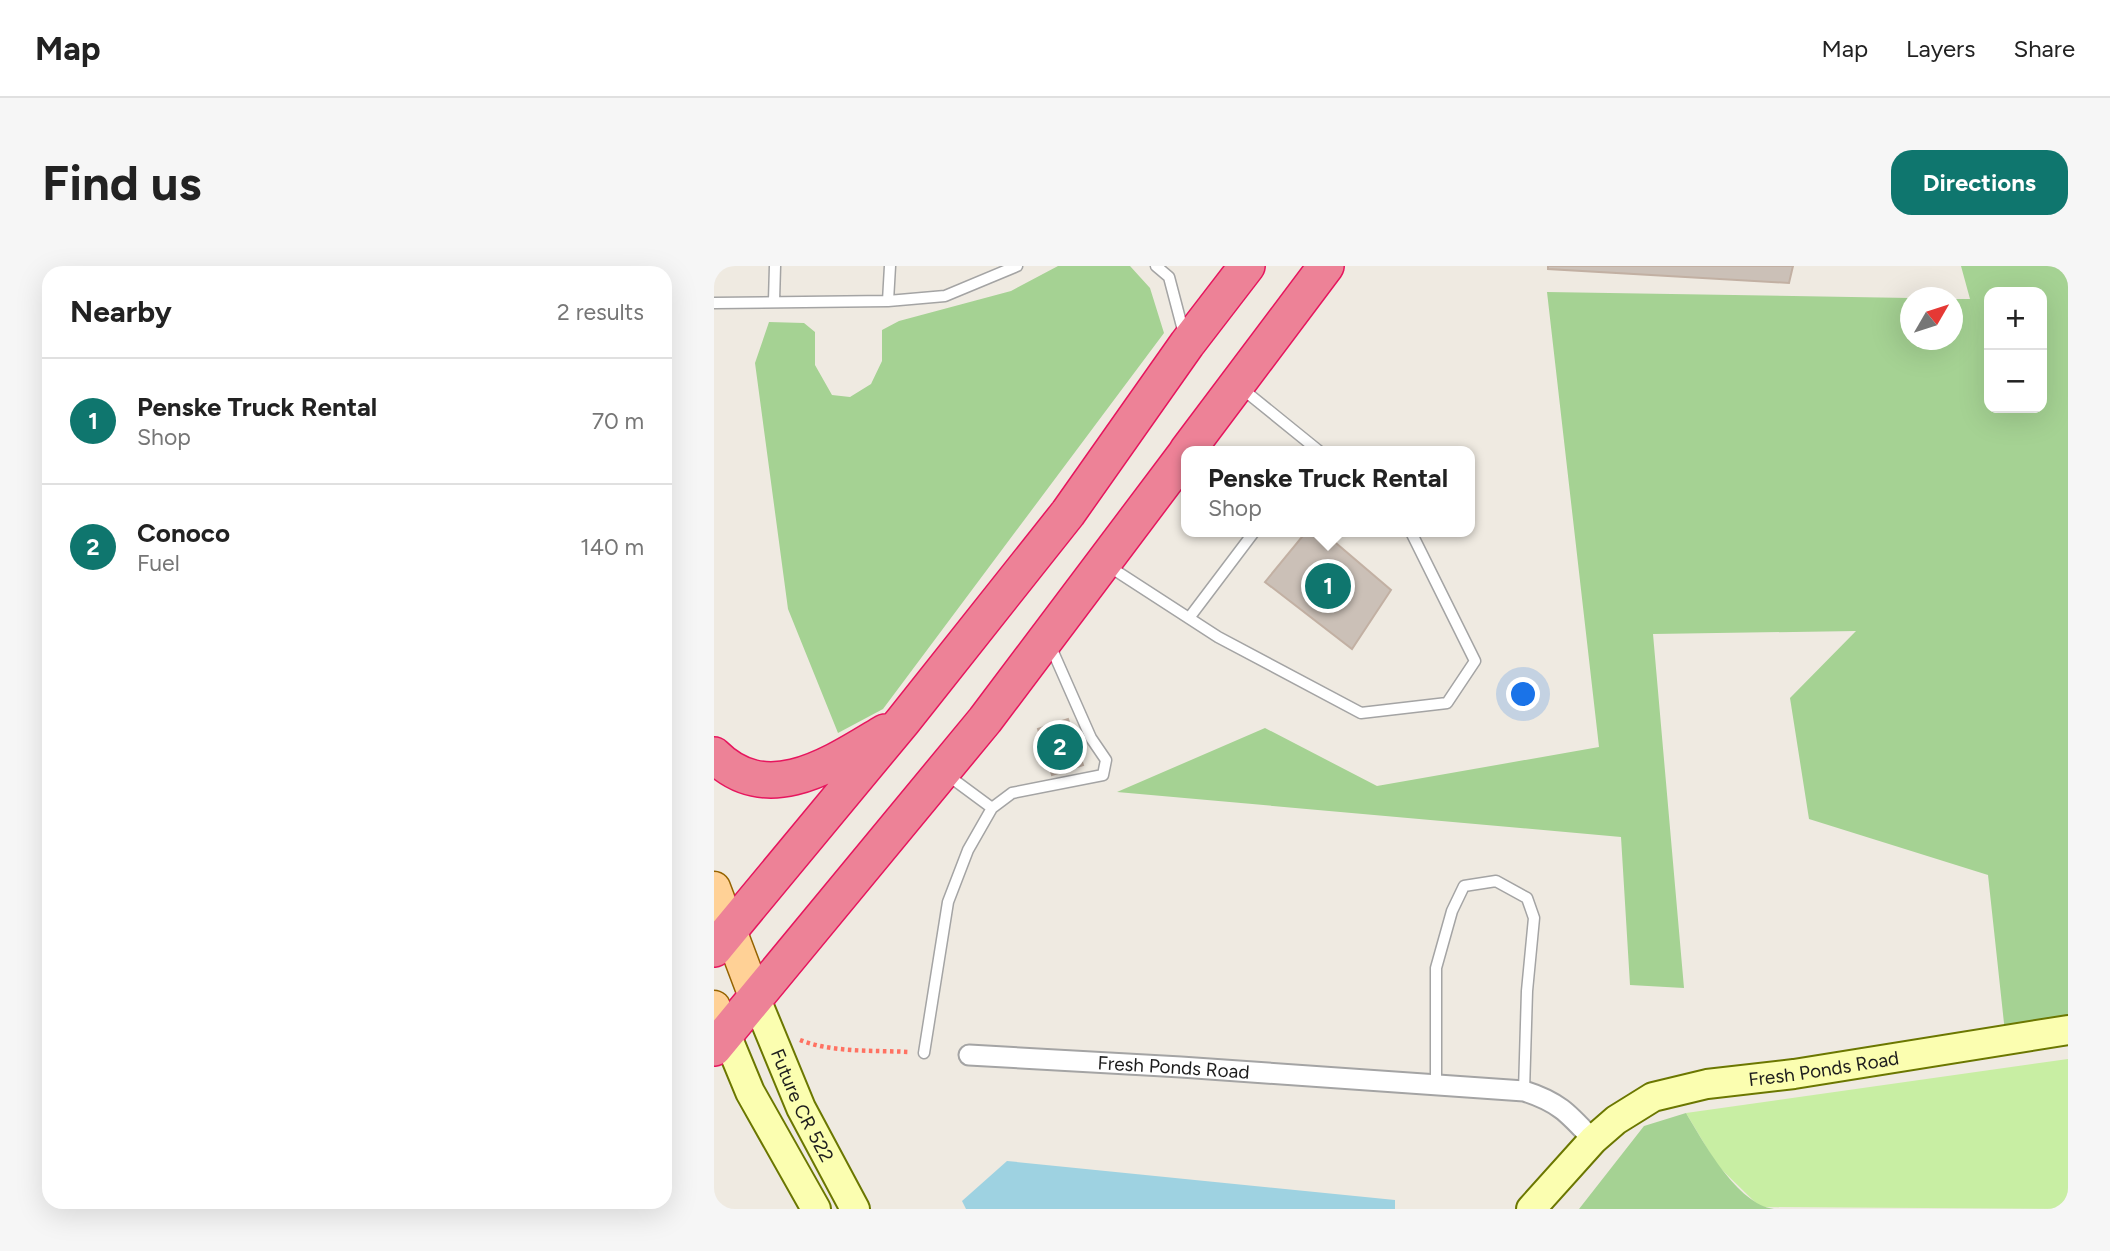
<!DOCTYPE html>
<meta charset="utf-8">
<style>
body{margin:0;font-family:Figtree,sans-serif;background:#f6f6f6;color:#222}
.controls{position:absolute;right:21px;top:21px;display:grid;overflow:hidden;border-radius:14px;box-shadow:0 7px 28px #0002}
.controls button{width:63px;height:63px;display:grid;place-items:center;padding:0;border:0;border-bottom:2px solid #e0e0e0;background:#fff;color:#222;font:35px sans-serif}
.compass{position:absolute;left:1186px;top:21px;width:63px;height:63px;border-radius:50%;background:#fff;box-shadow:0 7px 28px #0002;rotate:51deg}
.you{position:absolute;left:810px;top:429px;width:24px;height:24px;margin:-18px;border:5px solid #fff;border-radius:50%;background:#1a73e8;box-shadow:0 0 0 10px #1a73e833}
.badge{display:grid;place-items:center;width:46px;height:46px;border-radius:50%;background:#0f766e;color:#fff;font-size:23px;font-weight:700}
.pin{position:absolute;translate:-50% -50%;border:4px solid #fff;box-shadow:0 2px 7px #0006}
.popup{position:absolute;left:467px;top:180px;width:294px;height:91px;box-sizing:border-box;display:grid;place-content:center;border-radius:14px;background:#fff;filter:drop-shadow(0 2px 5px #0005);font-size:23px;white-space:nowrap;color:#767676}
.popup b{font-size:26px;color:#222}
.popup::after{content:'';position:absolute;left:50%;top:100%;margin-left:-14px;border:14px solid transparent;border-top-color:#fff}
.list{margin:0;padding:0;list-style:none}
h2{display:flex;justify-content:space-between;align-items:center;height:91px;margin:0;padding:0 28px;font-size:30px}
h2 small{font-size:23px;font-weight:400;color:#767676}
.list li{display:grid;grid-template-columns:46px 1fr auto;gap:21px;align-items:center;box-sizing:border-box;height:126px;padding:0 28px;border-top:2px solid #e0e0e0}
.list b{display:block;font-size:26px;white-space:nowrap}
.list p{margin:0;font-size:23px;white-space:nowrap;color:#767676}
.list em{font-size:23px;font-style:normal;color:#767676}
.map{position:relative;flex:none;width:1354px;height:943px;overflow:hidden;border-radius:21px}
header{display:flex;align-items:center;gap:42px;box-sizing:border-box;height:98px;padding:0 35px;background:#fff;border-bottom:2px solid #e0e0e0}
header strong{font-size:33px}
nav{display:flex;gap:38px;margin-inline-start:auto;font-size:24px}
.intro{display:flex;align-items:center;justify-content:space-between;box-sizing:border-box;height:168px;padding:0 42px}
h1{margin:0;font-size:49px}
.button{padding:18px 32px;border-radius:21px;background:#0f766e;color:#fff;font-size:24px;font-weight:700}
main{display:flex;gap:42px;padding:0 42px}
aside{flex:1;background:#fff;border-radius:21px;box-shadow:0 7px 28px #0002}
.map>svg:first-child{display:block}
.grass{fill:#c8eea3}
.forest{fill:#a5d293;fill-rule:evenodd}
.water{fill:#9ed2e1}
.building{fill:#cbc0b7;stroke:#c2b0a3;stroke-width:2}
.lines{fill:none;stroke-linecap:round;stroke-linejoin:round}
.lane-casing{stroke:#a4a4a4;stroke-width:13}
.street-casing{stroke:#a4a4a4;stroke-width:23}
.secondary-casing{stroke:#6b7700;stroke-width:32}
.primary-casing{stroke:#956300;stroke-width:35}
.highway-casing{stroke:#e6165e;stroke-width:38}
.path{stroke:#ff7262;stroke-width:4.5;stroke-dasharray:3.5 3.5;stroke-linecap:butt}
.lane{stroke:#fff;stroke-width:10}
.street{stroke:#fff;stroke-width:19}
.secondary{stroke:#fbfeb0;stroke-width:28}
.primary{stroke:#ffd196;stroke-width:32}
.highway{stroke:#ed8297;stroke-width:35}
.labels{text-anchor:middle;stroke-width:7;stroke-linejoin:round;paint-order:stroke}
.street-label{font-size:19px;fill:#1d1d1d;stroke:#fff}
</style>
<header>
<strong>Map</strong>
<nav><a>Map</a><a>Layers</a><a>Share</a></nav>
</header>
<div class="intro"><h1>Find us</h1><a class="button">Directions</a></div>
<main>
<aside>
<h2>Nearby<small>2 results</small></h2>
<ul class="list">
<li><span class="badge">1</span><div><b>Penske Truck Rental</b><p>Shop</p></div><em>70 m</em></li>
<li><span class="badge">2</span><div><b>Conoco</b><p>Fuel</p></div><em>140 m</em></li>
</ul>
</aside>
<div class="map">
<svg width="1354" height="943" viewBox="0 0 1354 943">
<rect width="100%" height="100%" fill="#efeae1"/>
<path class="grass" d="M1354 793V943L1046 941 1003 899 972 847Z"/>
<path class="forest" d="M344 0H416L436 22 450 67 169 443 124 467 74 343 41 97 55 56 90 57 101 66V99L118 129 136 131 157 118 168 95V64L185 55 297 25Z
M1247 0H1354V775L1293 785 1274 609 1095 553 1076 432 1142 365 939 368 970 722 916 719 907 571 403 526 551 462 663 520 885 481 833 26 1196 32V74H1238L1239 33H1256ZM1275 26H1328V142H1275Z
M972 847C990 877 1023 938 1060 943H865L930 860Z"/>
<path class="water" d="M293 895 681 934V943H252L248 935Z"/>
<path class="building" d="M834 0H1079L1075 17 834 3Z
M592 266H609L677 324 638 383 551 316Z
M354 453 369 499 338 509 324 463Z"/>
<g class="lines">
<defs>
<path id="lane" d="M442 0 455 11 470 68
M60 35 61 0
M174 35 176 0
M0 37 174 35 231 30 303 0
M526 121 605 185
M396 301 504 371 647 447 733 437 761 395 697 266
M475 352 540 266
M232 508 278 542
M210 787 234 636 254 584 278 542 298 527 389 509 392 494 377 472 336 379
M722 819V702L738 645 750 620 782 615 813 632 820 652 813 725 810 825"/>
<g id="street">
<path id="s1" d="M255 789 467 801 810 825C845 836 855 848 879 874"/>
</g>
<g id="secondary">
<path id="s2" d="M42 733 87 842 141 943"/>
<path d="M12 768 36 826 102 943"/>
<path id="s3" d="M817 943 879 874 902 854 939 831 993 818 1080 808 1354 764"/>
</g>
<path id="primary" d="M0 622 42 733
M0 741 12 768"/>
<path id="highway" d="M473 185 612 0
M0 489C54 543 119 497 171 466
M0 683 189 455 354 247 473 78 533 0
M0 782 271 454 472 187"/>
</defs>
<use href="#lane" class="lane-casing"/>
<use href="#street" class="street-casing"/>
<use href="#secondary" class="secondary-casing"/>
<use href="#primary" class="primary-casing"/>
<use href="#highway" class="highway-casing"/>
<path class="path" d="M86 774C119 787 160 784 195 786"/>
<use href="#lane" class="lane"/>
<use href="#street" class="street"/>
<use href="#secondary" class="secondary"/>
<use href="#primary" class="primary"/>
<use href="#highway" class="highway"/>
</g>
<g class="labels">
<g class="street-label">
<text dy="7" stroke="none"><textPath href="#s1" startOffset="205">Fresh Ponds Road</textPath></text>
<text dy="7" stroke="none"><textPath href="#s3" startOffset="340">Fresh Ponds Road</textPath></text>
<text dy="7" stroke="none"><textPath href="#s2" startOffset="116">Future CR 522</textPath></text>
</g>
</g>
</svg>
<div class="controls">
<button>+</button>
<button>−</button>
</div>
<svg class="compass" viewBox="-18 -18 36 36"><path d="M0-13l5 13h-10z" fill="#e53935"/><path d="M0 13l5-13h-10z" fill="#767676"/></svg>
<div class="you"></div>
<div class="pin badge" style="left:614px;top:320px">1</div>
<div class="popup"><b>Penske Truck Rental</b>Shop</div>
<div class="pin badge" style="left:346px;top:481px">2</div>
</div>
</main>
